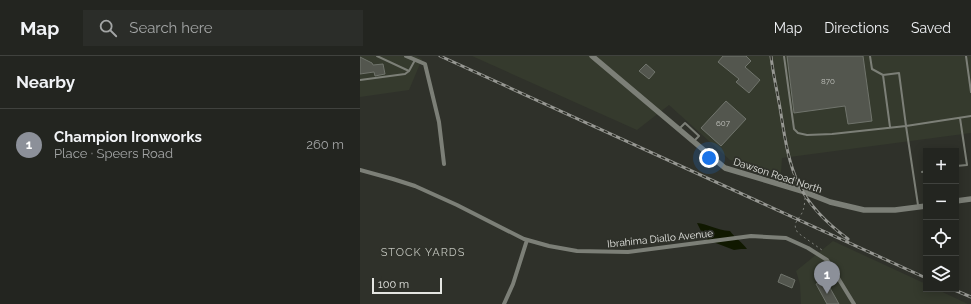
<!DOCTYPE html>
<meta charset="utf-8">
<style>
body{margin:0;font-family:Raleway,sans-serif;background:#2b2d29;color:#f1f3f6}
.controls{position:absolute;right:12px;bottom:12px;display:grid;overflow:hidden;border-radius:0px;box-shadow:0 2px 10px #0003}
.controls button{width:36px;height:36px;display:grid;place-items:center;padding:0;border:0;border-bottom:1px solid #40423e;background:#232520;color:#f1f3f6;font:20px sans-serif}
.scale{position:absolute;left:12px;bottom:10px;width:70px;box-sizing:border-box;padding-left:4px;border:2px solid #e5e6e2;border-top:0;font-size:11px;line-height:14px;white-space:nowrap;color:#e5e6e2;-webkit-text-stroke:3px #2f312a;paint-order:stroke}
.you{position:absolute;left:349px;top:102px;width:14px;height:14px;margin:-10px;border:3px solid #fff;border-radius:50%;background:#1a73e8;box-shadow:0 0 0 6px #1a73e833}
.badge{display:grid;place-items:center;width:26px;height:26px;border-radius:50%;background:#8c9099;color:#fff;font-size:13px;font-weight:700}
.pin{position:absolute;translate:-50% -33px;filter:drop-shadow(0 1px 2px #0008)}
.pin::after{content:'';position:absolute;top:21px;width:14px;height:12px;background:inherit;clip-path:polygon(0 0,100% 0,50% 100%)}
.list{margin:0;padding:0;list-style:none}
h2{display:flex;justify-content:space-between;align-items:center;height:52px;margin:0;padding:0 16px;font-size:17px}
h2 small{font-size:13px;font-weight:400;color:#a3a5a5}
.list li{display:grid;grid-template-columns:26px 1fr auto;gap:12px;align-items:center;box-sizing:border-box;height:72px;padding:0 16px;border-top:1px solid #40423e}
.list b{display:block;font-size:15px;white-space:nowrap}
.list p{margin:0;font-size:13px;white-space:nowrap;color:#a3a5a5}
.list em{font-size:13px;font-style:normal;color:#a3a5a5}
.icon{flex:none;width:22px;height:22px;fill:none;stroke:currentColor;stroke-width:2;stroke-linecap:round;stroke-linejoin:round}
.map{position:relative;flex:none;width:611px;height:248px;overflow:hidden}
header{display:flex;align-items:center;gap:24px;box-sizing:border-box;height:56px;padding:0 20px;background:#232520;border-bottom:1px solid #40423e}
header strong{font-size:19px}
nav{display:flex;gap:22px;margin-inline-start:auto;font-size:14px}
.search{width:280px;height:36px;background:#2b2d29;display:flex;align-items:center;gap:10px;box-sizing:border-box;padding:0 14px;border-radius:0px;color:#a3a5a5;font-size:15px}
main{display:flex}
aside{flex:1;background:#232520}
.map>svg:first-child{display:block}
.built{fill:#353a2d}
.water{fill:#101800}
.building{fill:#53564e;stroke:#70746c}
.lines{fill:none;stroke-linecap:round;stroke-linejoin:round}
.path{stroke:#7f817b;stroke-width:1;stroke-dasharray:2 3;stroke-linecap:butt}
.lane{stroke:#7c7f77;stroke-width:2}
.street{stroke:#7c7f77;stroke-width:4}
.secondary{stroke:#7c7f77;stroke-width:5.5}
.rail-casing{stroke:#969792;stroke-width:3}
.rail{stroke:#2f312a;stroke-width:1.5;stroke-dasharray:4.5;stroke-linecap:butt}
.labels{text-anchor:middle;stroke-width:3.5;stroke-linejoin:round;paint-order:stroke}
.number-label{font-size:8px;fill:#c0c2bd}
.street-label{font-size:10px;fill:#e5e6e2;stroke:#2f312a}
.neighbourhood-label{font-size:11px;letter-spacing:1px;fill:#c0c3bb;stroke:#2f312a}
</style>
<header>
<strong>Map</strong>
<div class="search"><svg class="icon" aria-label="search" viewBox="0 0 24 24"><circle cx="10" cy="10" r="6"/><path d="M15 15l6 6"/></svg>Search here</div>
<nav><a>Map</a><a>Directions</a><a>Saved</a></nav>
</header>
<main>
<aside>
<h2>Nearby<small></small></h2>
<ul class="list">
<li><span class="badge">1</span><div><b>Champion Ironworks</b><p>Place · Speers Road</p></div><em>260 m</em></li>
</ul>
</aside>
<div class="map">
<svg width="611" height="248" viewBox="0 0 611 248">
<rect width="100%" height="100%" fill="#2f312a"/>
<path class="built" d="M0 0H56L62 3 49 34 0 41Z
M112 0H611V77L422 102 421 117 370 104 309 49 277 74Z
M473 185 566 228V233H576L608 248H441L440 228 436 215Z"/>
<path class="water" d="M337 167C348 168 356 174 370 175 375 182 382 186 387 193H381L374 194 348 184 344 181Z"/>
<path class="building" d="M363 0H386L391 5 385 11 400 24 389 37 376 26 379 23 358 6Z
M427 0H503L512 65 488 68 485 50 434 57Z
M0 1 12 7 13 9 23 8 25 18 15 20 14 16 0 18Z
M286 8 295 16 289 23 279 15Z
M366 45 386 63 361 90 341 72Z
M421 218 435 224 432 232 418 226Z
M465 223 479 248H467L456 228Z"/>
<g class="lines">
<path class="path" d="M445 142C445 146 444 151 443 155 439 164 431 167 438 177L462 194 463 196"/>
<path class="lane" d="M17 0 49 15
M424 0 434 73 438 77 447 79 472 78 546 70 611 60
M510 0 512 13 523 19
M606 0 611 36
M0 24 45 18 49 15 55 4
M530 71 523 19 539 17 546 70 558 149
M320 72 325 67 339 80 334 85
M596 110 607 109 600 62
M562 116 566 115"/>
<path class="street" d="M46 0 65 8 79 66 84 108
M0 114 33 123 55 130 97 149 164 183 189 190 217 195 268 196 391 180 426 182 448 192 467 204 494 248
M144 248 153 228 167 184"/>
<path class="secondary" d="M232 0 365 112 442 135 470 146 504 154H535L566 150
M596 145 611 143"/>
<defs>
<path id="rail" d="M80 0 566 222
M411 0C413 19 418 38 421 58 430 117 437 145 488 183
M592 233 611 241"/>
</defs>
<use href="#rail" class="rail-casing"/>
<use href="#rail" class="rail"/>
</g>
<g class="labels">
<g class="number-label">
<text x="468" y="28">870</text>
<text x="363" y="70">607</text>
</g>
<g class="street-label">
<text transform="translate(418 119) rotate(18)" y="4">Dawson Road North</text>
<text transform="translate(300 182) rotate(-6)" y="4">Ibrahima Diallo Avenue</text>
</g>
<g class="neighbourhood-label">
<text x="63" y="200">STOCK YARDS</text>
</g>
</g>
</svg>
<div class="controls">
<button>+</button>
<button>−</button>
<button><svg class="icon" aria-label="locate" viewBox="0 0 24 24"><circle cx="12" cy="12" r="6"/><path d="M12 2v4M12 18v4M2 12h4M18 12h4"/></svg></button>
<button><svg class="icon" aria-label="layers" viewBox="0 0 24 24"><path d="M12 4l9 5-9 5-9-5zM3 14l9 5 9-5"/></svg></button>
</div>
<div class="scale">100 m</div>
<div class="you"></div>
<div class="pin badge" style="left:467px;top:238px">1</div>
</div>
</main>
